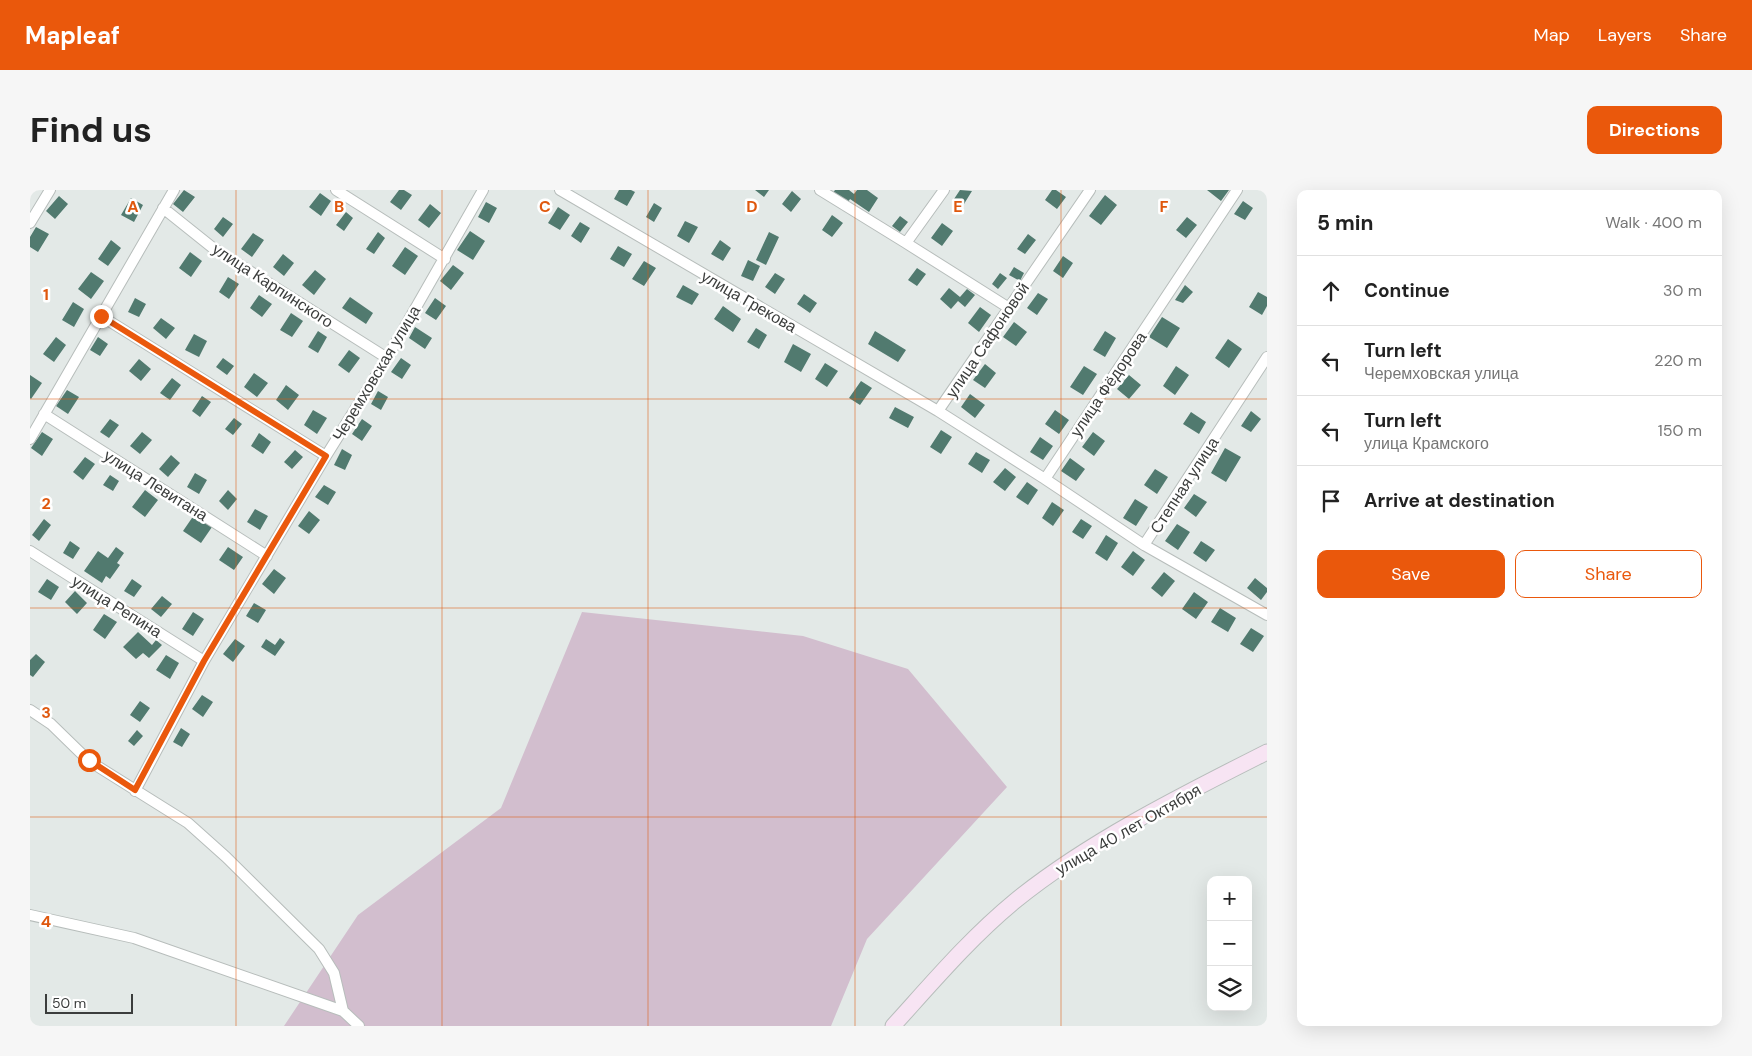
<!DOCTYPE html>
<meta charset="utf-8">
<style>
body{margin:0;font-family:"DM Sans",sans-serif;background:#f6f6f6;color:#222}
.controls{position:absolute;right:15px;bottom:15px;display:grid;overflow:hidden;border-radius:10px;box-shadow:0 5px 20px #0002}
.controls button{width:45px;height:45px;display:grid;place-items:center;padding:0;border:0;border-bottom:1px solid #e0e0e0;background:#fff;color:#222;font:25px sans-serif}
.scale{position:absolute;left:15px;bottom:12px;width:88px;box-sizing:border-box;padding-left:5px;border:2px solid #3b3d3c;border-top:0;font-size:14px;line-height:18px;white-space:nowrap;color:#3b3d3c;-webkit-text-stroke:4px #fff;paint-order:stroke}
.stop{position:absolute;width:15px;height:15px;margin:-11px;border:4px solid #ea580c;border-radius:50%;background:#fff}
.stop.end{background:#ea580c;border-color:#fff;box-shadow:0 1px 5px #0008}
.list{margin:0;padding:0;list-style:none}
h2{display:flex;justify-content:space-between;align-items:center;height:65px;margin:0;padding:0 20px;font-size:21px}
h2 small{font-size:16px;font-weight:400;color:#767676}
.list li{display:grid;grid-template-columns:32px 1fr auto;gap:15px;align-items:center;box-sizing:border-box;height:70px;padding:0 20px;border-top:1px solid #e0e0e0}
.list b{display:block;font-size:19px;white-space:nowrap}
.list p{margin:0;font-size:16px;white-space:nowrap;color:#767676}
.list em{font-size:16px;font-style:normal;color:#767676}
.actions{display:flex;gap:10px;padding:15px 20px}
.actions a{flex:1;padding:11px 0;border:1px solid #ea580c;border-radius:10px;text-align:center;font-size:18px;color:#ea580c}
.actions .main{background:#ea580c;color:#fff}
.icon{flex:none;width:28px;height:28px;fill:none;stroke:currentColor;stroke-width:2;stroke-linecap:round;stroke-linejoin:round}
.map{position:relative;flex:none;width:1237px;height:836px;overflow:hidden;border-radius:10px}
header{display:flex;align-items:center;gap:30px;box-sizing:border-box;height:70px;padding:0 25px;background:#ea580c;color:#fff}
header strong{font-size:24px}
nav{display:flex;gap:28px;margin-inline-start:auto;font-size:18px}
.intro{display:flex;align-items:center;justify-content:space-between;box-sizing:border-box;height:120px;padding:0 30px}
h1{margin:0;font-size:35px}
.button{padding:12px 22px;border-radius:10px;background:#ea580c;color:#fff;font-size:18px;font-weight:700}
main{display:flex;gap:30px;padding:0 30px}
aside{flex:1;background:#fff;border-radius:10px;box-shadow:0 5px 20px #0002}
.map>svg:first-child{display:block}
.green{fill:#d2bece}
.building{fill:#517a6f}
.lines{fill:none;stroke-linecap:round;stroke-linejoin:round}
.street-casing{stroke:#b7bdbb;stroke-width:12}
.secondary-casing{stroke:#b7bdbb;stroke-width:17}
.street{stroke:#fff;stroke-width:10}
.secondary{stroke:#f7e4f3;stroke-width:15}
.route{stroke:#ea580c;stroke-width:6}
.grid{fill:none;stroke:#df580e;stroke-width:1;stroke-opacity:0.55}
.labels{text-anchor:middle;stroke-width:5;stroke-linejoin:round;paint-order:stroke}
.street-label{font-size:16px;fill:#3b3d3c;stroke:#fff}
.grid-label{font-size:16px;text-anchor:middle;font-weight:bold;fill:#df580e;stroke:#fff;stroke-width:5;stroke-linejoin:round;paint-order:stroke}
</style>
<header>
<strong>Mapleaf</strong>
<nav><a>Map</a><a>Layers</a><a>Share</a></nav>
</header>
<div class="intro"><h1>Find us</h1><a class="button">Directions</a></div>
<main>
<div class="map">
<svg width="1237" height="836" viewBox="0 0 1237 836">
<rect width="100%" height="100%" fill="#e3e9e7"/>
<path class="green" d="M552 422 773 446 878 479 977 597 837 749 801 836H254L328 725 471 618Z"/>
<path class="building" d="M154 0 165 7 153 22 143 14Z
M369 0H374L382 5 371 20 360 12Z
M589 0H601L605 2 597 16 584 9Z
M725 0H739L734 7Z
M805 0H819L824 4 827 0H837L848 8 839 22 820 9 817 14 802 4Z
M930 0 942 1 934 14 924 9Z
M1022 0H1026L1036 7 1027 19 1015 10Z
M1177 0H1199L1191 11Z
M762 1 771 9 761 22 752 14Z
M290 3 301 11 291 26 279 17Z
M1075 5 1087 15 1071 35 1059 26Z
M29 6 38 14 25 29 16 21Z
M101 8 113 15 104 32 91 25Z
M1213 11 1223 18 1215 30 1204 24Z
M456 12 467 18 459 33 448 27Z
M624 13 632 18 624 32 616 27Z
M400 14 411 23 399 38 388 30Z
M528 17 540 25 530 40 518 33Z
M316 22 323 28 314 41 306 35Z
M802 25 813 33 802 47 792 40Z
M870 26 878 32 870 42 862 36Z
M193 27 203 34 193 47 184 39Z
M1157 27 1167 35 1156 48 1146 40Z
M655 31 668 37 659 53 647 46Z
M550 32 560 38 551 53 541 46Z
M912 33 923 41 912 56 901 48Z
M6 37 19 44 8 62 0 57V47Z
M440 41 455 51 443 70 427 60Z
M348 42 355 48 344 64 336 59Z
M739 42 749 47 736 75 726 70Z
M223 43 234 50 222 67 211 59Z
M998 44 1006 50 995 64 987 59Z
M81 50 91 58 78 76 68 69Z
M690 50 701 58 693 71 681 64Z
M588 56 602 64 594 77 580 69Z
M375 57 388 66 375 85 362 76Z
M160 62 172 71 161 87 149 78Z
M253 64 264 73 254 86 243 77Z
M1033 66 1043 73 1033 88 1023 81Z
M718 70 730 76 723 91 711 86Z
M614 71 626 78 614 96 602 89Z
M423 75 434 83 421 100 410 91Z
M984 77 994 83 990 91 979 85Z
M887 78 896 84 887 96 878 90Z
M285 80 296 89 284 105 272 95Z
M61 82 74 91 61 109 48 99Z
M745 83 755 89 745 104 735 97Z
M970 83 977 88 968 99 962 94Z
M198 87 209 94 199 109 189 102Z
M653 95 669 104 662 115 646 107Z
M1155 95 1163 102 1153 113 1145 110Z
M919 98 930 107 937 99 945 105 935 117 928 111 921 119 910 109Z
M1228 102 1237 107V116L1232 125 1219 117Z
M1008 103 1018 109 1007 125 997 118Z
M774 104 787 113 780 123 767 114Z
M229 105 242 114 232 127 220 118Z
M320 107 343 123 336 134 312 118Z
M105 108 116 114 109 127 98 122Z
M405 108 416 116 406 130 395 123Z
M43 112 54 119 44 137 32 130Z
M693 116 711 129 703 142 684 129Z
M950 117 961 125 949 142 938 133Z
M261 123 273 131 262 147 250 140Z
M1132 127 1150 138 1137 158 1119 147Z
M131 128 145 138 136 149 123 138Z
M984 132 997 142 986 156 973 147Z
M385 137 402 148 395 159 379 148Z
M726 138 737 145 729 159 717 152Z
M288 141 297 147 288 163 278 157Z
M845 141 876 160 868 172 838 154Z
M1075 141 1086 148 1075 167 1063 160Z
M164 144 177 151 169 167 155 160Z
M26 147 36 155 24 172 13 164Z
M68 147 78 154 70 166 60 160Z
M1198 149 1212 159 1199 178 1185 168Z
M763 154 781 164 771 182 754 172Z
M319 160 330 168 319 183 308 175Z
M193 168 204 176 197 185 186 177Z
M371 168 381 175 372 189 361 182Z
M109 169 121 179 111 191 99 181Z
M795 173 808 181 797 197 785 189Z
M955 174 966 183 955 198 943 190Z
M1054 176 1067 184 1053 205 1040 197Z
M1146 176 1159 185 1145 205 1133 196Z
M224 183 238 193 227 207 214 197Z
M0 185 12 193 1 209 0 208Z
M1099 185 1111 195 1099 209 1087 199Z
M142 188 151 195 140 210 130 203Z
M831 191 842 198 830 215 819 208Z
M256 195 269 205 258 220 246 210Z
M37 200 49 207 38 224 26 216Z
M348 201 358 207 351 220 341 214Z
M940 204 955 215 945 228 931 217Z
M172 206 181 212 170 227 162 221Z
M865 217 884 227 878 238 859 228Z
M283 220 297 228 287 244 274 235Z
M1025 220 1039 230 1029 244 1015 234Z
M1221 221 1231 229 1221 242 1211 236Z
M1161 222 1176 232 1169 244 1153 234Z
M204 228 212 234 203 245 195 239Z
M80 229 89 235 79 248 70 242Z
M332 229 342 236 332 251 322 244Z
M911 240 922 247 911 264 900 257Z
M12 242 23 249 12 266 1 258Z
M112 242 122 250 110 264 100 256Z
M1063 242 1075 251 1064 266 1052 257Z
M229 243 241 252 233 264 221 256Z
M1010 247 1023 256 1013 270 1000 262Z
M1195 258 1211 267 1196 292 1181 283Z
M312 259 322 265 315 280 304 275Z
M265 260 273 267 262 279 254 272Z
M946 262 960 270 952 283 938 274Z
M141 265 150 273 138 287 129 279Z
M55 267 65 274 53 290 43 282Z
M1040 268 1055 279 1046 291 1031 281Z
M975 278 986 287 975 301 963 292Z
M1125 279 1138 287 1127 304 1114 295Z
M165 283 177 290 169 304 157 297Z
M80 285 89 291 83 301 73 295Z
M997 292 1008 300 998 315 986 307Z
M294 295 306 302 298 315 285 307Z
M115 300 128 310 115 327 102 317Z
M198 300 207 309 198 320 189 311Z
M1164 304 1177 312 1166 327 1154 318Z
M1105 309 1118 317 1106 336 1093 328Z
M1022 312 1034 320 1023 336 1012 328Z
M225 319 238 326 230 340 217 332Z
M279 321 290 330 279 344 268 336Z
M164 325 182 337 171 353 153 341Z
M14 329 21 335 9 351 2 345Z
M1051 329 1062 336 1053 349 1042 342Z
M1147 334 1160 342 1148 360 1135 351Z
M1076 345 1088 353 1077 371 1065 363Z
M40 351 50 358 43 369 33 363Z
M1171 351 1185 360 1176 372 1163 363Z
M86 357 94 363 87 373 90 375 80 389 76 386 72 393 54 381 68 361 78 368Z
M198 357 213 367 204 380 189 370Z
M1103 361 1115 370 1103 386 1091 377Z
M244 379 256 388 244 404 232 394Z
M1134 382 1145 391 1132 407 1121 398Z
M1225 388 1237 398V402L1231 410 1217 398Z
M17 389 29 397 21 410 8 402Z
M102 389 112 396 104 407 94 401Z
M45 401 57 413 47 424 35 412Z
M1164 402 1178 412 1166 429 1152 419Z
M132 406 142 414 131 427 121 419Z
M224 413 236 420 228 433 216 426Z
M1190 418 1206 428 1198 442 1181 432Z
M163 422 174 429 163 446 152 439Z
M74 424 87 432 75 449 63 440Z
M1221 438 1234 446 1223 462 1210 454Z
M108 442 122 455 126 450 132 455 119 468 113 463 106 469 93 457Z
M250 448 255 452 245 466 231 457 236 449 245 455Z
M205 449 215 456 203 472 193 464Z
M6 464 15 472 3 487 0 485V470Z
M136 465 149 473 140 489 126 480Z
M172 505 183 512 173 527 162 519Z
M110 511 120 518 110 532 100 525Z
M151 538 160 544 152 557 143 552Z
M107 540 113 546 104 556 98 551Z"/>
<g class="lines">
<defs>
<path id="street" d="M306 0 415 69
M530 0 908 221
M790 0 876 53
M914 0 876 53 979 118
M133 18 183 58 357 168
M0 33 20 0
M71 126 296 266
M1237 167 1114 355 1237 425
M14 224 237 366
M0 249 144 0
M1015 289 908 221 1060 0
M1114 355 1015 289 1207 0
M0 361 174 471
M0 520 21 534 59 571 158 633 196 667 289 759 304 783 313 821
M105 601 174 471 296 266 357 168 453 0
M0 725 104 748 313 821 329 836"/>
<path id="secondary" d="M863 836C902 793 940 748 985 711 1059 651 1152 605 1237 562"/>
</defs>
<use href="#street" class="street-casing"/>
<use href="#secondary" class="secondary-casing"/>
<use href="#street" class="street"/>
<use href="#secondary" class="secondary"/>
</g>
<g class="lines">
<path class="route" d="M59 570 105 600 174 471 296 266 71 126"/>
</g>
<path class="grid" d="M206 0V836M412 0V836M618 0V836M825 0V836M1031 0V836M0 209H1237M0 418H1237M0 627H1237"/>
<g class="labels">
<g class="street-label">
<text transform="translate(243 95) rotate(33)" y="6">улица Карпинского</text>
<text transform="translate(719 111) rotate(30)" y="6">улица Грекова</text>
<text transform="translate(957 150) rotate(-56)" y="6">улица Сафоновой</text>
<text transform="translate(346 183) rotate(-59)" y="6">Черемховская улица</text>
<text transform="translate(1078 194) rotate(-56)" y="6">улица Фёдорова</text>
<text transform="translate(126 295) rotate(32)" y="6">улица Левитана</text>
<text transform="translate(1154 295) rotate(-57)" y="6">Степная улица</text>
<text transform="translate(87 416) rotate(32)" y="6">улица Репина</text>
<text transform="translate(1098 639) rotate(-30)" y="6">улица 40 лет Октября</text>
</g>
</g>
<g class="grid-label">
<text x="103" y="22">A</text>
<text x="309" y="22">B</text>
<text x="515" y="22">C</text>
<text x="722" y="22">D</text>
<text x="928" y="22">E</text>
<text x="1134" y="22">F</text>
<text x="16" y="110">1</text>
<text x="16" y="319">2</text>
<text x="16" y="528">3</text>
<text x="16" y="737">4</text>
</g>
</svg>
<div class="controls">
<button>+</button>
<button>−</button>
<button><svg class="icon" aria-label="layers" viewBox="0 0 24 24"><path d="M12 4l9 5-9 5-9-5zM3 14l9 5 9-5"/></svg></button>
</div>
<div class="scale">50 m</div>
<div class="stop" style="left:59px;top:570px"></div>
<div class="stop end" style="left:71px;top:126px"></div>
</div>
<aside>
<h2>5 min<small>Walk · 400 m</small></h2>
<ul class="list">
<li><svg class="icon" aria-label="ahead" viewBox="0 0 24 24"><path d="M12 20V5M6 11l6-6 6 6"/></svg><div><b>Continue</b></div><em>30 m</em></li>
<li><svg class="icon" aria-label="left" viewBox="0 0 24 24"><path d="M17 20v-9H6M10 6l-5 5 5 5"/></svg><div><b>Turn left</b><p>Черемховская улица</p></div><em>220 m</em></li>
<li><svg class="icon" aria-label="left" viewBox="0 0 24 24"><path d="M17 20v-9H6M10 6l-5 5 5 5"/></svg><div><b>Turn left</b><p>улица Крамского</p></div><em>150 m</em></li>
<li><svg class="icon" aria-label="arrive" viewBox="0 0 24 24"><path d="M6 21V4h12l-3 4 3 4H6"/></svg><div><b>Arrive at destination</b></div></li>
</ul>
<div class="actions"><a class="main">Save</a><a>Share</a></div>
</aside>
</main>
